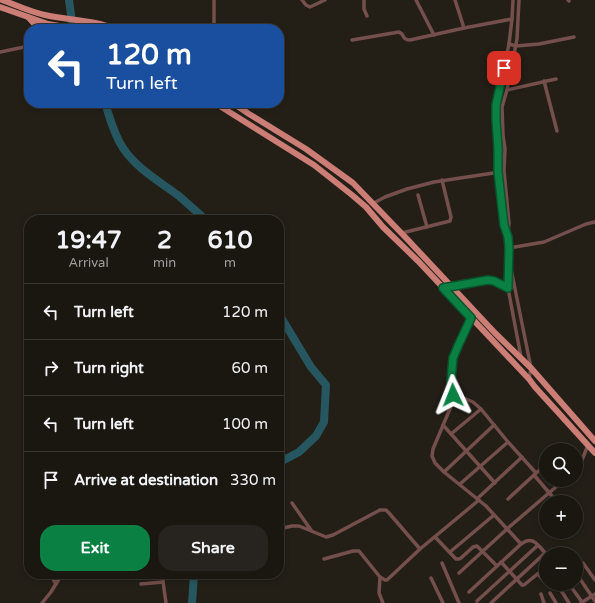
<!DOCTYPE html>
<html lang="en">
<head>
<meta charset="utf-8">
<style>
	:root { --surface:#1a1711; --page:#27241f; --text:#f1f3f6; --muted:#9f9f9f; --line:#383631; --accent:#0b8043 }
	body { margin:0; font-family:"Varela Round",sans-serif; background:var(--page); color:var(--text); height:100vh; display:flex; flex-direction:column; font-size:15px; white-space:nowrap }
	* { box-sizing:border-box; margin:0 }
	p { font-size:13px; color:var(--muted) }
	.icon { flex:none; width:22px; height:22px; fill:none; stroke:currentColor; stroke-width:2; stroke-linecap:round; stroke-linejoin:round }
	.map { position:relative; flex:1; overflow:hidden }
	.drawer { position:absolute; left:24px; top:215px; width:260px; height:364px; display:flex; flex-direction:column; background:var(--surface); border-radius:16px; box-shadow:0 2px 6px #0003,0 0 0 1px var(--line) }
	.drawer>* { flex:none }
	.hud { position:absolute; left:24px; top:24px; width:260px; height:84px; border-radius:16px; box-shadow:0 2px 6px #0003,0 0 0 1px var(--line); background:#1a4fa0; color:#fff; overflow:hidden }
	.fabs { position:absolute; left:539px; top:443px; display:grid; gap:8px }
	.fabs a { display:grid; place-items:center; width:44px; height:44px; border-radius:50%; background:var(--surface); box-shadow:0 2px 6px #0003,0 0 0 1px var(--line); font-size:20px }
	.pin { position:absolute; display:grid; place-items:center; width:34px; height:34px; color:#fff; margin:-17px; border-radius:8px; box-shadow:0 2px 6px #0006 }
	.me { position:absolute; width:44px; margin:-22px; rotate:358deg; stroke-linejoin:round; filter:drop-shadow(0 0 3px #0008) }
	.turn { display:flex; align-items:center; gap:14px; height:84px; padding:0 16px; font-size:18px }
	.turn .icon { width:52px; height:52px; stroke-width:2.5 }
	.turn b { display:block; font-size:28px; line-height:34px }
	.eta { display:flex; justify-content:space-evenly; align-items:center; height:68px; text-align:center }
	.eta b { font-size:24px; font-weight:700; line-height:28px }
	.action { display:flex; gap:8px; margin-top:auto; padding:8px 16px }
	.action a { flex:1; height:46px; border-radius:16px; background:var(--accent); color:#fff; font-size:16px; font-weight:700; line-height:46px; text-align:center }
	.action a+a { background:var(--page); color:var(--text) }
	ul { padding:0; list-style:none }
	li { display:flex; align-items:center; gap:12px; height:56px; padding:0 16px; border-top:1px solid var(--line) }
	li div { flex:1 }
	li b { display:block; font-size:15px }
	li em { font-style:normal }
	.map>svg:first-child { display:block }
</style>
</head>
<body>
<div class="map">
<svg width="595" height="603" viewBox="0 0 595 603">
	<rect width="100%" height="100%" fill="#231f17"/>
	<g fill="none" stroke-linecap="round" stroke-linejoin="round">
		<!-- river -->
		<g stroke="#265761" stroke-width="8">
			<polyline points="69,0 73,29"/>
			<path d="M105,103C110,118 114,135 123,148C137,169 159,181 179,196C188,204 197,212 206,220"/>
			<polyline points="279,314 311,367 326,385 324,422 316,436 299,452 282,461 279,461"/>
			<polyline points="192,603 194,574"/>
		</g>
		<!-- street -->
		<g stroke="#754f4b" stroke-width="3.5">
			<polyline points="302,0 306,5 310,7 325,0"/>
			<polyline points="364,0 364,9 367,16"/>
			<polyline points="416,0 434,35"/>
			<polyline points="455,0 464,28"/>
			<polyline points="513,0 512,19 509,44 496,105 496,131 498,148 498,172 504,225 508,237 509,248 508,288 521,357"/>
			<polyline points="568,0 569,1"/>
			<polyline points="212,29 214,28 214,0"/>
			<path d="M352,40L399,32L402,34C404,38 405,40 410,40L464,28L512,19"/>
			<polyline points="509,44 516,46 539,44 574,37"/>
			<polyline points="0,52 29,46"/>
			<polyline points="544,81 557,131"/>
			<polyline points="507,90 556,79"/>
			<polyline points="418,195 427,227"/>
			<polyline points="372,204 385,197 407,189 434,182 500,172"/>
			<polyline points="402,233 450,221 451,217 442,180"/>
			<polyline points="508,234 509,223 504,171 505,149 503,135 502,107 507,90 517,39 519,0"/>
			<polyline points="509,248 544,242 586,224 595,222"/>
			<polyline points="510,264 531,368 529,379"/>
			<polyline points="451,286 488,280 494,281 508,288"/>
			<polyline points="471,318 458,346 453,357 451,380 453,392 452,404 433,449 432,456 435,463 444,472 486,506 521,544"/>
			<polyline points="453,395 466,399 473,402 481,409 508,442 536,473"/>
			<polyline points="443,425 495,483"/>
			<polyline points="451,434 481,409"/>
			<polyline points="576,469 580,465 588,445"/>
			<polyline points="444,472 494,425"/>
			<polyline points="534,475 557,502"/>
			<polyline points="460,484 508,442"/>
			<polyline points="478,498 522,457"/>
			<polyline points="508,499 546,464"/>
			<polyline points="292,503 311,530"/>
			<polyline points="279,529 292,526 299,526 326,537 333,535 380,510 386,510 389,513 420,549"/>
			<polyline points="435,537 456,559 459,559 461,558 473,547 477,546 497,566"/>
			<polyline points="450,552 494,515"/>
			<polyline points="324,559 353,551 359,551 380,577 385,580 387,580 420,549 479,500"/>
			<polyline points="501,562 522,585 524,585 546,567"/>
			<polyline points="442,563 459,603"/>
			<polyline points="583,563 595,580"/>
			<polyline points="459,573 507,529 564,480"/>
			<polyline points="576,573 595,601"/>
			<polyline points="50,574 56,584"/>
			<polyline points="162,574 166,603"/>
			<polyline points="538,574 544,581 546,581"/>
			<polyline points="380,577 379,593 383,603"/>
			<polyline points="431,578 443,603"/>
			<polyline points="141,584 163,582"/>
			<polyline points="557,584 569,603"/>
			<polyline points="569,584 582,602"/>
			<path d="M469,592L521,544C533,535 538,545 546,554"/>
			<polyline points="550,593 556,603"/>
			<polyline points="541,594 544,603"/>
			<polyline points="477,601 537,546"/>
			<polyline points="42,603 51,592 62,574"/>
			<polyline points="491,603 545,553"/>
			<polyline points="581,603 595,594"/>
		</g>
		<!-- primary -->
		<g stroke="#cb7d76" stroke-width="6">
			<path d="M2,0C16,5 30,12 45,15C67,20 95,20 115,29"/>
			<polyline points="0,7 48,24 76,29"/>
			<polyline points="29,18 39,29"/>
			<polyline points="215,103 314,165 352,195 366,207 383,227 418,261 529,379 535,387 595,453"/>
			<polyline points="233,103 249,114 306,149 353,183 408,240 495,333 531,368 595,441"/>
		</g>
	</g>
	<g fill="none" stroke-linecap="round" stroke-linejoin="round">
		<defs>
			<polyline id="route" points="453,395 451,380 453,358 458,346 471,318 443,288 488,280 494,281 508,288 509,248 508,237 504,225 498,172 498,148 496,120 496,105 504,68"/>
		</defs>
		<!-- route casing -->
		<use href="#route" stroke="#07532c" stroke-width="10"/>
		<!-- route -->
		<use href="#route" stroke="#0b8043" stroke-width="7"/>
	</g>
</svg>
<div class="fabs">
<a><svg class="icon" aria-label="search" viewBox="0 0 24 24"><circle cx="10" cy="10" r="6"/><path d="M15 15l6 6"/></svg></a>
<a>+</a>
<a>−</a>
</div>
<div class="pin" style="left:504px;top:68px;background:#d93025"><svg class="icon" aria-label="arrive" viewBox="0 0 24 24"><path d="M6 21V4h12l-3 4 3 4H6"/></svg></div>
<svg class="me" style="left:453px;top:395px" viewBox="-20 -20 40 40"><path d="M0-17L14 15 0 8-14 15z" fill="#0b8043" stroke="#fff" stroke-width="4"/></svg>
<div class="hud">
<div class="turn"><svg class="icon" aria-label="left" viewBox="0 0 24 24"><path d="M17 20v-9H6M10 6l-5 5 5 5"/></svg><div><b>120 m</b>Turn left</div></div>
</div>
<section class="drawer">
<div class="eta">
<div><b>19:47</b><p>Arrival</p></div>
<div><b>2</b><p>min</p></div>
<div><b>610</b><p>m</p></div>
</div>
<ul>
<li><svg class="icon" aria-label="left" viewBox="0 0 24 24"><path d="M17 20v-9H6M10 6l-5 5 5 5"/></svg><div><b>Turn left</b></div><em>120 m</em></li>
<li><svg class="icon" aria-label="right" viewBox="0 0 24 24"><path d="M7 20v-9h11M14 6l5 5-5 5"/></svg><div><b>Turn right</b></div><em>60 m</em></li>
<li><svg class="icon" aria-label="left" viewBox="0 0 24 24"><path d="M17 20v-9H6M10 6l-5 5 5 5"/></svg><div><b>Turn left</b></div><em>100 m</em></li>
<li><svg class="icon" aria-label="arrive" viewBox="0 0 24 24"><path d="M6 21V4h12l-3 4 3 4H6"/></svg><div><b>Arrive at destination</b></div><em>330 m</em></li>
</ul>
<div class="action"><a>Exit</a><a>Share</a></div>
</section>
</div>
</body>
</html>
